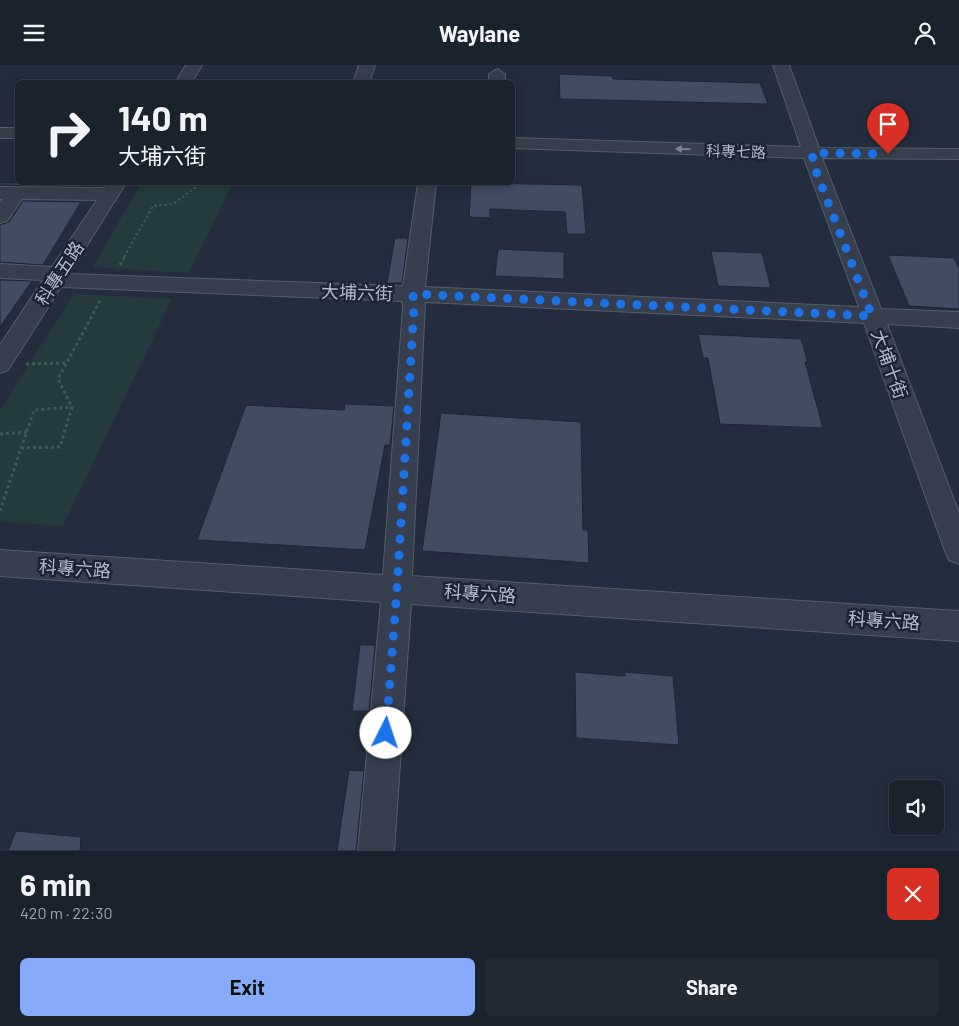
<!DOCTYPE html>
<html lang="en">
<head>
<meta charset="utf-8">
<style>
	:root { --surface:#1a222e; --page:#232a36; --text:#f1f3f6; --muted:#9fa4aa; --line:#383f4a; --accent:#87abfa }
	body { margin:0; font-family:Barlow,"Noto Sans TC",sans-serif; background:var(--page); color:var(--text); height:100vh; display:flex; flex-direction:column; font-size:19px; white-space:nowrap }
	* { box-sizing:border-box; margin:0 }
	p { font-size:16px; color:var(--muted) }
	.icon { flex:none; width:28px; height:28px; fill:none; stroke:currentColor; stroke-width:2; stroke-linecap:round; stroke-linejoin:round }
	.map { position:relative; height:786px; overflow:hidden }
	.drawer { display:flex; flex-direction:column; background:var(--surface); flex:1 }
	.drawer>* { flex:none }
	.top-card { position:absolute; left:15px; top:15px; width:500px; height:105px; border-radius:8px; box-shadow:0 2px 12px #0003,0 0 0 1px var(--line); background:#1a222e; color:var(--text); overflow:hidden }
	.tools { position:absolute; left:889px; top:715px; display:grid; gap:10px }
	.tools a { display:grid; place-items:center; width:55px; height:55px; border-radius:8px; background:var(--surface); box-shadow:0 2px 12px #0003,0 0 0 1px var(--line); font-size:25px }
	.pin { position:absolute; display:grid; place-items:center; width:42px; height:42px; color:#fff; margin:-51px -21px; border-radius:50% 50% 50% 0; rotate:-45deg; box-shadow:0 0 5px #0007 }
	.pin .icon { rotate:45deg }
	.me { position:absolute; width:55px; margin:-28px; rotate:4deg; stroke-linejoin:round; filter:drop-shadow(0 0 4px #0008) }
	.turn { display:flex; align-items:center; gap:18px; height:105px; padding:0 20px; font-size:22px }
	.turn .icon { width:65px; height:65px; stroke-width:2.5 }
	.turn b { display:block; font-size:35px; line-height:42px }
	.round { display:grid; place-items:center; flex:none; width:52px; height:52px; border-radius:8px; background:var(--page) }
	.overview { display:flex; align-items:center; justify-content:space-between; height:85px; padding:0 20px }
	h1 { font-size:30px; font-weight:700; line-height:38px }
	.cta { display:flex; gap:10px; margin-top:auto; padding:10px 20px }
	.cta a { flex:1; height:58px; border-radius:8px; background:var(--accent); color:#111; font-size:20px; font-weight:700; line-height:58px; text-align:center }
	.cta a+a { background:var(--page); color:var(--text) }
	header { display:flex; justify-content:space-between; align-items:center; height:65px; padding:0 20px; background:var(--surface); font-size:22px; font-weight:700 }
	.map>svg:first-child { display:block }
</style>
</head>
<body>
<header><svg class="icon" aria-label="menu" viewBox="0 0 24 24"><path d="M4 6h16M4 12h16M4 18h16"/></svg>Waylane<svg class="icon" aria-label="person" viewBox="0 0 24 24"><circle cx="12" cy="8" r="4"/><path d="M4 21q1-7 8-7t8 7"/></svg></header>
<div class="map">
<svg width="959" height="786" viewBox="0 0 959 786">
	<rect width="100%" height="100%" fill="#232d3e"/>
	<!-- green -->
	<g fill="#253a3f">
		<polygon points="141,118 233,118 189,208 93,202"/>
		<polygon points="74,229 172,234 63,461 0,457 0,345"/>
	</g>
	<!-- building -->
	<g fill="#424c60" stroke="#1e2635">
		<polygon points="559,9 612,11 613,14 760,18 768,39 560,34"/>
		<polygon points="0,118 91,118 89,121 0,120"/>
		<polygon points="471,118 582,120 586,169 567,169 565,147 490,144 490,153 469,152"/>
		<polygon points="23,136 81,137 43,200 0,197 0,160 9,157"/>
		<polygon points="395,173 408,173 402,218 387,218"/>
		<polygon points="498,184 564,187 564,214 495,211"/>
		<polygon points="711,186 762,188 771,223 718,221"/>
		<polygon points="888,190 954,193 959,203 959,244 909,241"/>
		<polygon points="0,215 32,216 0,262"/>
		<polygon points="698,269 801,274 808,297 805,297 823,363 720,359 708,293 703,293"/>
		<polygon points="345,339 394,341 390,380 385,380 365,485 197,475 246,340 344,345"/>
		<polygon points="441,348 581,357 583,465 588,465 589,498 422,486"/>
		<polygon points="360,580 375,580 369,646 352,646"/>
		<polygon points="575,607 625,611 625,607 673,611 679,680 576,673"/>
		<polygon points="349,705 364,706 356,786 337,786"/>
		<polygon points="16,766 81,772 80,786 8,786"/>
	</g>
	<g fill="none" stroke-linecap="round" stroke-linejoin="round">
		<defs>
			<g id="minor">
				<polygon points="186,0 202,0 191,18 175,18"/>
				<polygon points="359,0 375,0 369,18 353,18"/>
				<polygon points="773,0 789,0 819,83 959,84 959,94 822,93 881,244 959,247 959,263 887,259 959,448 959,499 949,495 945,486 864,258 425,237 412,511 959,546 959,576 411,539 394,786 358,786 381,537 0,511 0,485 383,510 403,243 402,236 61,222 8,305 0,308 0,280 43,215 0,213 0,199 52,202 97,135 22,134 7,156 0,158 0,137 3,134 0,134 0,122 104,123 108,118 126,118 69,209 403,221 418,118 436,118 425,222 859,242 804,93 512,83 512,73 801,82"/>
				<polygon points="497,4 505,9 505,18 489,18 489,9"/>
				<rect x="0" y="63" width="18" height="10"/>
			</g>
		</defs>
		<!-- minor casing -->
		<use href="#minor" stroke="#555d6c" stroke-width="2"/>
		<!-- path-far1 -->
		<polyline stroke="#43575c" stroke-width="2" stroke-dasharray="2.5 2.5" stroke-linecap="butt" points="124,192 153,141 173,139 195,123 192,118"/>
		<!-- path -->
		<g stroke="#43575c" stroke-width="3" stroke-dasharray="3 3" stroke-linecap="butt">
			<polyline points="120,200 125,191"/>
			<polyline points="26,299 65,298"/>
			<polyline points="0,369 27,367"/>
			<polyline points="21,383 60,382 72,342 58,314 100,236"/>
			<polyline points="0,446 34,345 72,342"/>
		</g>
		<!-- minor -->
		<use href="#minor" fill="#373f4e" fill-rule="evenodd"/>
	</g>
	<!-- one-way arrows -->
	<defs><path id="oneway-solid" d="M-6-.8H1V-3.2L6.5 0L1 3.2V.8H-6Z" transform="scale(1.25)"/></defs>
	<use fill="#7b8392" href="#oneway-solid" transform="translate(683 84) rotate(-178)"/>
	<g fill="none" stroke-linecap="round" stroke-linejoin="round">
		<!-- route -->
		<polyline stroke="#1a73e8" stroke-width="9" stroke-dasharray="0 16.2" points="386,668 397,523 414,243 413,229 872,251 814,101 812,88 888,89"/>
	</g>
	<g text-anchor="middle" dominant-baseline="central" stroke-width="5" stroke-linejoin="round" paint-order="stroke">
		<!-- far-street labels -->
		<g font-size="15" fill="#b3bac9" stroke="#1c2433">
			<text transform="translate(736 86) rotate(2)">科專七路</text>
		</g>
		<!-- street labels -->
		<g font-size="18" fill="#b3bac9" stroke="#1c2433">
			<text transform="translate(59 208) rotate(-57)">科專五路</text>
			<text transform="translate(357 227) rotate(2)">大埔六街</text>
			<text transform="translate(890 299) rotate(70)">大埔十街</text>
			<text transform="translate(75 503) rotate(4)">科專六路</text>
			<text transform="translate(480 528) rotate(4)">科專六路</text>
			<text transform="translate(884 555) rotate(4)">科專六路</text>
		</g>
	</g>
</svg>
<div class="tools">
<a><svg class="icon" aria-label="sound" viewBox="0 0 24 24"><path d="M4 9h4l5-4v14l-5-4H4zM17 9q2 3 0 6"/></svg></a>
</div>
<div class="pin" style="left:888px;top:89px;background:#d93025"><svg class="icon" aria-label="arrive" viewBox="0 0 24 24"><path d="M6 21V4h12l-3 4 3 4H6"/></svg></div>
<svg class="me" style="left:386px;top:668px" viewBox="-20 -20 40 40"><circle r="19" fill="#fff"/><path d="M0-13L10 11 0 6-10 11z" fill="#1a73e8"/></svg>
<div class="top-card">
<div class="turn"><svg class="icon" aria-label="right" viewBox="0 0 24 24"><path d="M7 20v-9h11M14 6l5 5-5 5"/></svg><div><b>140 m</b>大埔六街</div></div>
</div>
</div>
<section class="drawer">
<div class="overview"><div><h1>6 min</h1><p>420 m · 22:30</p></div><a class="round" style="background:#d93025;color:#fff"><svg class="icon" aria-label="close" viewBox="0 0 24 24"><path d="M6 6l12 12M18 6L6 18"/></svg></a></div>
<div class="cta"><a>Exit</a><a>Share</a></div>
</section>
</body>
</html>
